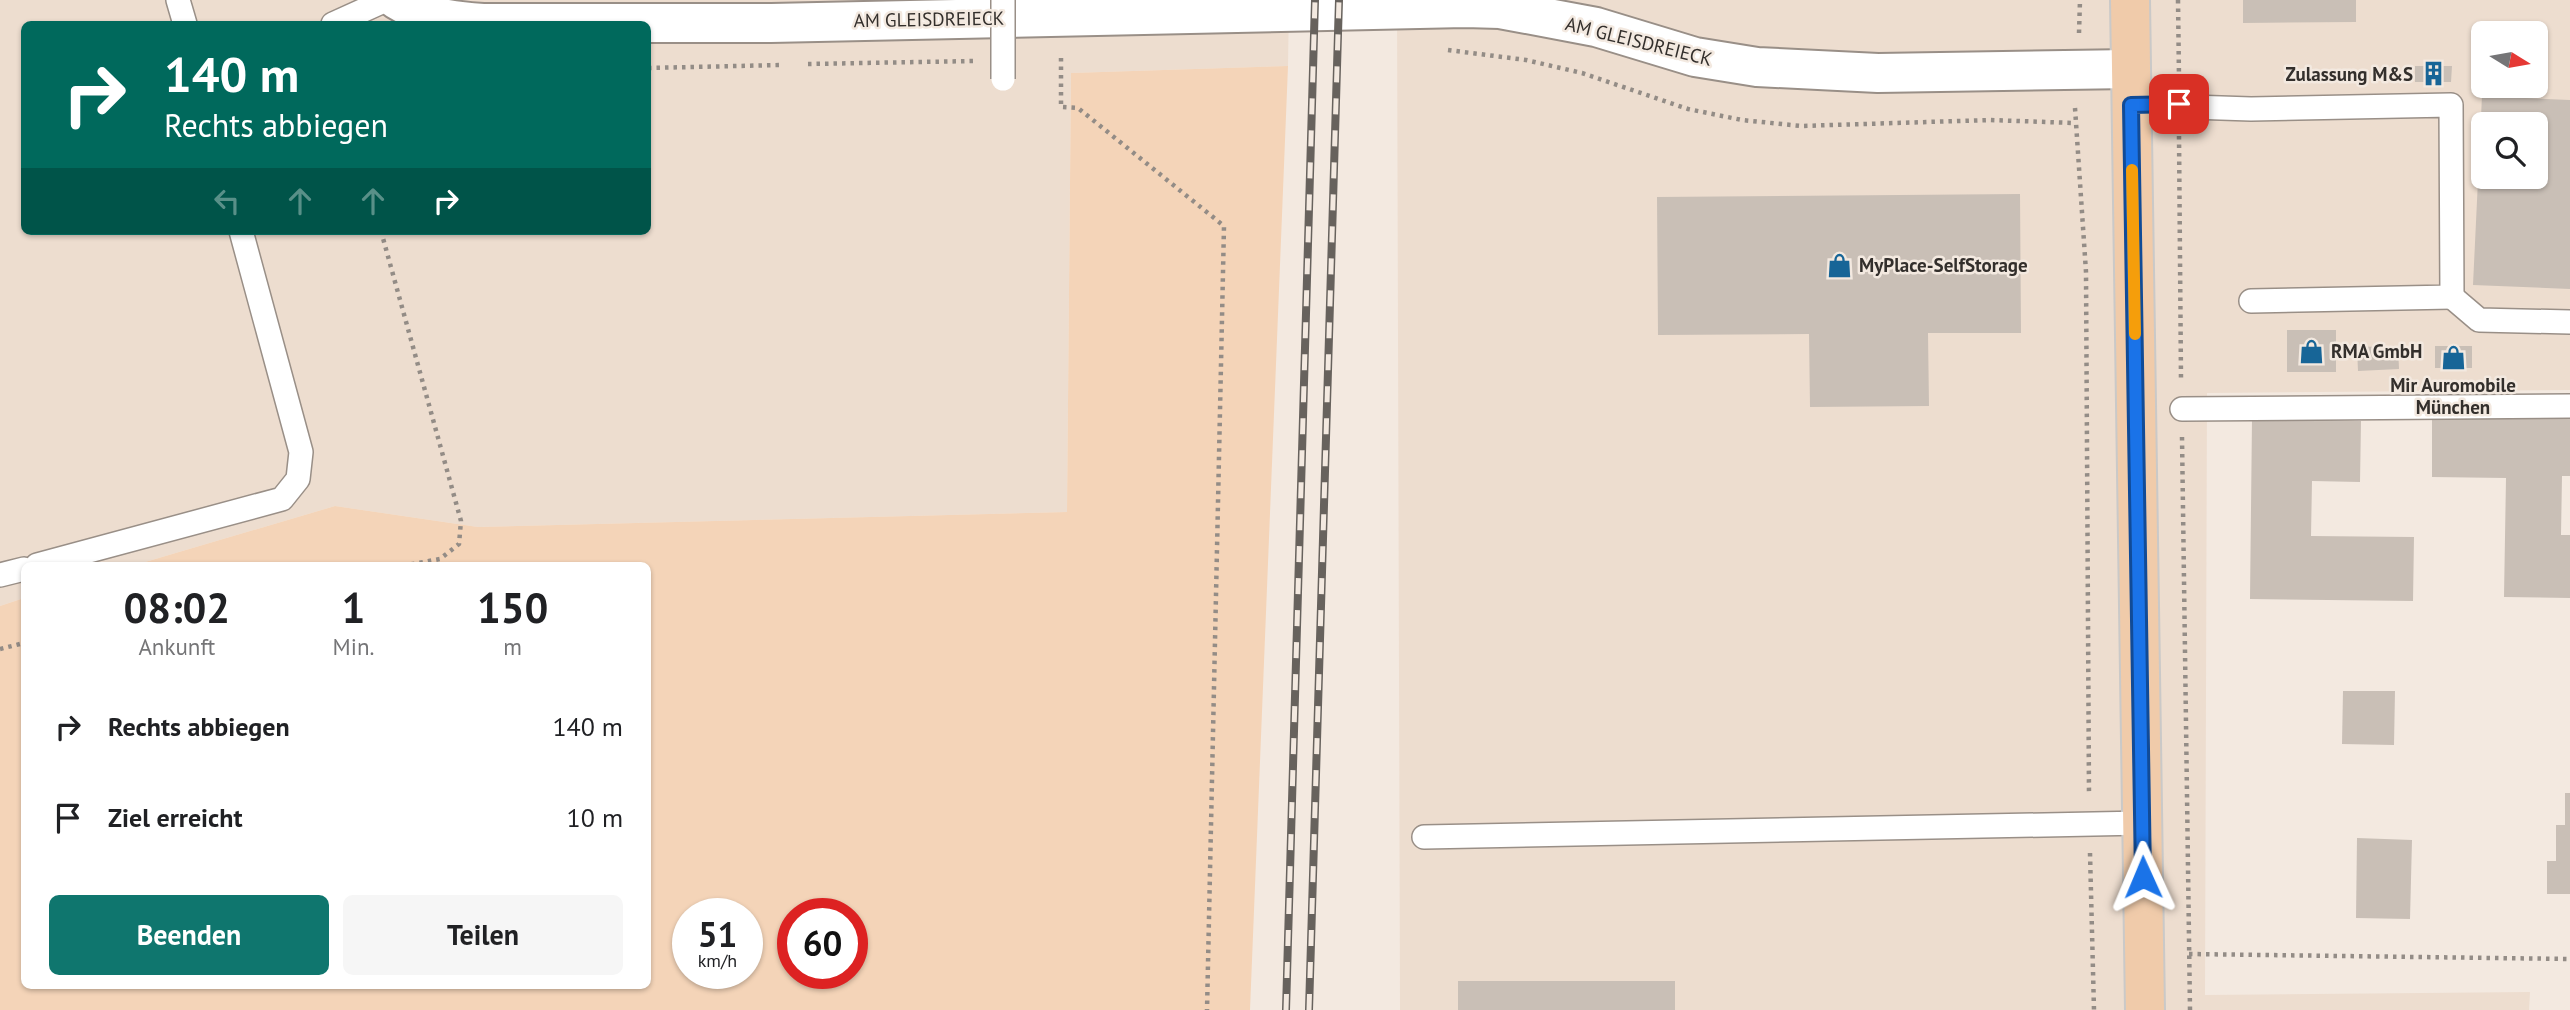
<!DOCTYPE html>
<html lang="de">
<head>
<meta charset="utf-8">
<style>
	:root { --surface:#fff; --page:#f6f6f6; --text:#202124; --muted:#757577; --accent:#0f766e }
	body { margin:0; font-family:"PT Sans",sans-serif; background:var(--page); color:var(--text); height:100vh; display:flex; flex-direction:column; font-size:26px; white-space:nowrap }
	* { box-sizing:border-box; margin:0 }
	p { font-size:23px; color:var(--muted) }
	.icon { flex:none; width:38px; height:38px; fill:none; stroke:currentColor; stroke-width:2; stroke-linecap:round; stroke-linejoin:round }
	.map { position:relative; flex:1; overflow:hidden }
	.panel { position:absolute; left:21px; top:562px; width:630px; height:427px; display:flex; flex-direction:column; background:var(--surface); border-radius:10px; box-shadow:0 2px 5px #0004 }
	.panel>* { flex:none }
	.hud { position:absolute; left:21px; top:21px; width:630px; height:214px; border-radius:10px; box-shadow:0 2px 5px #0004; background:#00695c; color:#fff; overflow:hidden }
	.needle { width:46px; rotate:101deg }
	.controls { position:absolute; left:2471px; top:21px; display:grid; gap:14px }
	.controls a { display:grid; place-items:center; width:77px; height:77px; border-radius:10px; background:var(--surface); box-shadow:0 2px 5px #0004; font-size:35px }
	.speed { position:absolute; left:672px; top:898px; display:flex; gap:14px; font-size:35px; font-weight:700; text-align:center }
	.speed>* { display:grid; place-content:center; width:91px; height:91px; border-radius:50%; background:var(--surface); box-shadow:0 2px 5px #0004; line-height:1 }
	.speed small { font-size:18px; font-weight:400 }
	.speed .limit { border:10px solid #d22; background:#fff; color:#111 }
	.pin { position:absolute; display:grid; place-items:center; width:60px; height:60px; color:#fff; margin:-30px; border-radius:14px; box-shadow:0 4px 10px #0006 }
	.me { position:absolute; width:77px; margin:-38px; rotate:359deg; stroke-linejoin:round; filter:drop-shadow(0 0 5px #0008) }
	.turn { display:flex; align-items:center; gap:24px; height:147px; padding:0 28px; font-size:32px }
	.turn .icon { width:91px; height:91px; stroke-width:2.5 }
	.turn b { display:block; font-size:49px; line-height:60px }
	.lanes { display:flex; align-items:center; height:66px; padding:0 28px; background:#0003; justify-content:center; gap:35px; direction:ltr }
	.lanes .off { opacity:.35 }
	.eta { display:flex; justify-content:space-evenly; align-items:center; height:119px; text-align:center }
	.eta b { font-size:42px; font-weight:700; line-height:49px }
	.primary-button { display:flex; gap:14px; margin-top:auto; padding:14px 28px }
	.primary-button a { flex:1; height:80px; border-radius:10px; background:var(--accent); color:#fff; font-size:28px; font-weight:700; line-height:80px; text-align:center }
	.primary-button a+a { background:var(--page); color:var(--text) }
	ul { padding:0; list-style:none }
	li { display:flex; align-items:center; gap:21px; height:91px; padding:0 28px }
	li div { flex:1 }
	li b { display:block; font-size:26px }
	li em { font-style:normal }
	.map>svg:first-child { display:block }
</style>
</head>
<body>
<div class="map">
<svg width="2570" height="1010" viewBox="0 0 2570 1010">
	<rect width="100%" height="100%" fill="#f3e9e0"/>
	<!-- built -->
	<g fill="#edddcf" fill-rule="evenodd">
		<path d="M0,0H1289L1288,66L1071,73L1067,512L478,527L335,506L135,565H24V598L0,606ZM24,24H648V231H24Z"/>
		<path d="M1397,0H2570V390L2207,393L2205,995L2530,992L2529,1010H1400ZM2483,33H2536V86H2483ZM2483,124H2536V177H2483Z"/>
	</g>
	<!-- green -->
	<path fill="#f4d4b8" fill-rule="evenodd" d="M1288,66L1250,1010H0V606L24,598V985H648V565H135L335,506L478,527L1067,512L1071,73ZM688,914H747V973H688ZM793,914H852V973H793Z"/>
	<!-- building -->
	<g fill="#c9bfb6" fill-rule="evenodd">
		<polygon points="2243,0 2356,0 2356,22 2243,23"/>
		<polygon points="2415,66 2452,66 2451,82 2415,82"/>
		<path d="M2482,96L2570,100V289L2473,285ZM2483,124H2536V177H2483Z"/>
		<polygon points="2020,194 2021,333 1928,333 1929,406 1810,407 1809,334 1658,335 1657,197"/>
		<rect x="2287" y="330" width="49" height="42"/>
		<polygon points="2398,346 2399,369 2358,371 2357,347"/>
		<rect x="2435" y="346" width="37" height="22"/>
		<polygon points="2432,414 2570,416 2570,476 2562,476 2561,535 2570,535 2570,598 2504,597 2506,478 2432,477"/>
		<polygon points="2252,419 2361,421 2360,482 2312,481 2311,536 2414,537 2413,601 2250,599"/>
		<polygon points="2343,691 2395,691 2394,745 2342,744"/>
		<polygon points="2565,793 2570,793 2570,894 2547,894 2547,861 2556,861 2556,825 2565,825"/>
		<polygon points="2357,838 2412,840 2410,919 2356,918"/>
		<rect x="1458" y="981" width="217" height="29"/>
	</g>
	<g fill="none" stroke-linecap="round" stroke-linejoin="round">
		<defs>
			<g id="lane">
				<polyline points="178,0 185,24"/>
				<polyline points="333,24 386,0"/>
				<polyline points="2131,105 2251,109 2451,105 2452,297 2251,301"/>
				<polyline points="2452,297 2479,320 2570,322"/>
				<polyline points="2182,409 2570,406"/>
				<polyline points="37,565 282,499 298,479 301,452 241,231"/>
				<polyline points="0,575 24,569"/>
				<polyline points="1424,837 2143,823"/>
			</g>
			<path id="street" d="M397,0C424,17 451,21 483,23H771L1465,8L1500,9L1596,27L1695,57L1757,67L1878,73L2130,69"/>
			<polyline id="primary" points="2130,0 2145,1010"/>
		</defs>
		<!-- lane casing -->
		<use href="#lane" stroke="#998f87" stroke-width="26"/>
		<!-- street casing -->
		<use href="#street" stroke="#998f87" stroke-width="42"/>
		<!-- primary casing -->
		<use href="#primary" stroke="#cac9c8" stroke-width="42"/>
		<!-- path -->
		<g stroke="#938c86" stroke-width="4.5" stroke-dasharray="3.5 5" stroke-linecap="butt">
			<polyline points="2178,0 2179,78"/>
			<polyline points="2079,33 2080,0"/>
			<polyline points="1448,50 1526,60 1582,73 1688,109 1742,120 1801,126 1990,120 2074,123"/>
			<polyline points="1061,58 1061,107 1078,108 1224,226 1207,1010"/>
			<polyline points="808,64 974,61"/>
			<polyline points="648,68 781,65"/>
			<polyline points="2075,108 2086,272 2089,796"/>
			<polyline points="2179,136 2181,379"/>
			<polyline points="381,231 461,521 459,544 440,559 407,565"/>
			<polyline points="2182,437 2190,1010"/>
			<polyline points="0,649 24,643"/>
			<polyline points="2090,853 2094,1010"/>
			<polyline points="2189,954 2570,959"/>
		</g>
		<!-- lane -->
		<use href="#lane" stroke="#fff" stroke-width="23"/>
		<!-- street -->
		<use href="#street" stroke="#fff" stroke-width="38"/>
		<!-- primary -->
		<use href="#primary" stroke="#f0cbaa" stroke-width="38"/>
		<defs>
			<g id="rail">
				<polyline points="1286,1010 1315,0"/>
				<polyline points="1309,1010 1339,0"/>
			</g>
		</defs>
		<!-- rail casing -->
		<use href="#rail" stroke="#67625d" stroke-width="8"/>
		<!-- rail -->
		<use href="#rail" stroke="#f3e9e0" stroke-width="5" stroke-dasharray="16" stroke-linecap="butt"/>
		<defs>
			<polyline id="lane-bridge" points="1003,79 1003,0"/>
		</defs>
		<!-- lane-bridge casing -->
		<use href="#lane-bridge" stroke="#998f87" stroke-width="26" stroke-linecap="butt"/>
		<!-- lane-bridge -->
		<use href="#lane-bridge" stroke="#fff" stroke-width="23"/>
	</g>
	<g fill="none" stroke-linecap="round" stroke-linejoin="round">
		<defs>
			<polyline id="route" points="2143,877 2131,105 2179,104"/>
		</defs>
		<!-- route casing -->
		<use href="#route" stroke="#114b97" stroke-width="18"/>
		<!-- route -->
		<use href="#route" stroke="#1a73e8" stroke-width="12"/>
		<!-- slow -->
		<polyline stroke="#f59e0b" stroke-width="12" points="2132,170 2135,334"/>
	</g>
	<!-- icons -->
	<defs>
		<symbol id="building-bare" viewBox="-9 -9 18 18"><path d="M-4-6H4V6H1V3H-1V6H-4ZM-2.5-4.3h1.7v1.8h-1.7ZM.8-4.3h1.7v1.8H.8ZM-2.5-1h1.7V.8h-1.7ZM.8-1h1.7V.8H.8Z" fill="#176597" stroke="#f3e9e0" stroke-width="2.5" paint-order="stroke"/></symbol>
		<symbol id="shop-bare" viewBox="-9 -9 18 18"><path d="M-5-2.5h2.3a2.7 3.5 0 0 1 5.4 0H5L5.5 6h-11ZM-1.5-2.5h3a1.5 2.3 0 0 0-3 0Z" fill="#176597" stroke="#f3e9e0" stroke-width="2.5" paint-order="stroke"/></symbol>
	</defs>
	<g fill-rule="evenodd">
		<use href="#building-bare" x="2416" y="56" width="35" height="35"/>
		<use href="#shop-bare" x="1822" y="248" width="35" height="35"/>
		<use href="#shop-bare" x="2294" y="334" width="35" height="35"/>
		<use href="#shop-bare" x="2436" y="340" width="35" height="35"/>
	</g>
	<g text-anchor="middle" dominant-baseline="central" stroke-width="5" stroke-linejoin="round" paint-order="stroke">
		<!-- street labels -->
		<g font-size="19" fill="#332f2c" stroke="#f3e9e0">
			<text transform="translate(929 19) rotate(-1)">AM GLEISDREIECK</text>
			<text transform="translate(1639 41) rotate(14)">AM GLEISDREIECK</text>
		</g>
		<!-- poi labels -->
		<g font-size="19" font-weight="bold" fill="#332f2c" stroke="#f3e9e0" text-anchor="start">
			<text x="2413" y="74" text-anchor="end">Zulassung M&amp;S</text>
			<text x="1859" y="265">MyPlace-SelfStorage</text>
			<text x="2331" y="351">RMA GmbH</text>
			<text x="2453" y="385" text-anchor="middle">Mir Auromobile<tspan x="2453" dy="22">München</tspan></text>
		</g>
	</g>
</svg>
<div class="controls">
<a><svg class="needle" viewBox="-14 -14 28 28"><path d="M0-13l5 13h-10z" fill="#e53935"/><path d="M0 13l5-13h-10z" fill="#757577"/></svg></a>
<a><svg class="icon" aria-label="search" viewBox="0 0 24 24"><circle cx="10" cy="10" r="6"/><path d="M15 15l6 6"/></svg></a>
</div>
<div class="speed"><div>51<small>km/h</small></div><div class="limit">60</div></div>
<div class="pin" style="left:2179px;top:104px;background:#d93025"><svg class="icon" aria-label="arrive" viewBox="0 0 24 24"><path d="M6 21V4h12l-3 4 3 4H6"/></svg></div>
<svg class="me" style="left:2143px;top:877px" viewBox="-20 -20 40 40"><path d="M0-17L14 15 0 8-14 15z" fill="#1a73e8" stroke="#fff" stroke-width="4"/></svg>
<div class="hud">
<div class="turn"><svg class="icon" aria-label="right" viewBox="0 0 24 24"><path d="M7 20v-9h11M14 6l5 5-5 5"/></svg><div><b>140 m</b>Rechts abbiegen</div></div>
<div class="lanes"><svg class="icon off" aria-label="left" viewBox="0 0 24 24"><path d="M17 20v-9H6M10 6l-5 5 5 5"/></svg><svg class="icon off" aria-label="ahead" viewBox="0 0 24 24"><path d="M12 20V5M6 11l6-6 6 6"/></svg><svg class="icon off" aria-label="ahead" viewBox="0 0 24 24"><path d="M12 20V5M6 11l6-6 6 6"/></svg><svg class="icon" aria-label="right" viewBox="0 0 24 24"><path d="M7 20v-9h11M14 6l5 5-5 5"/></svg></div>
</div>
<section class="panel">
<div class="eta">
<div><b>08:02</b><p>Ankunft</p></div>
<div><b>1</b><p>Min.</p></div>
<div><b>150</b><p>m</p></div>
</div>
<ul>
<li><svg class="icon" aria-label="right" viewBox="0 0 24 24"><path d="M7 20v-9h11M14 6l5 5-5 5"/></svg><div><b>Rechts abbiegen</b></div><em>140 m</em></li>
<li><svg class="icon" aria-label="arrive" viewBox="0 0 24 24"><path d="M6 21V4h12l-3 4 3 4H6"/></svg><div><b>Ziel erreicht</b></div><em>10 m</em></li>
</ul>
<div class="primary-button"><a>Beenden</a><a>Teilen</a></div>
</section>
</div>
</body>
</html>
